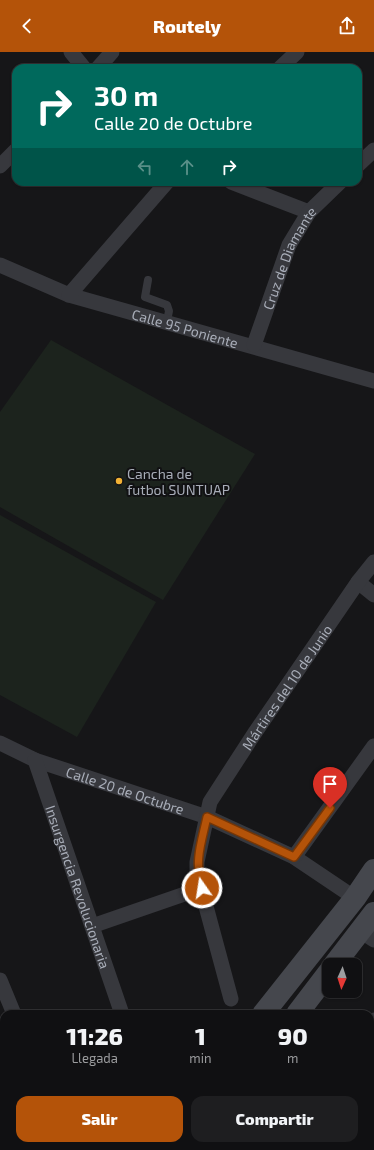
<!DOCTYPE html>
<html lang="es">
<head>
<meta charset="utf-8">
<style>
	:root { --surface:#101012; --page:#1e1e20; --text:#f1f3f6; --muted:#9c9d9f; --line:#303032; --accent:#b45309 }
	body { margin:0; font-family:"Exo 2",sans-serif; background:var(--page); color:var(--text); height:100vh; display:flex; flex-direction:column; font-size:15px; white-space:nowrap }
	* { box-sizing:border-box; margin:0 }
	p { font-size:13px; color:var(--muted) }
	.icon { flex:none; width:22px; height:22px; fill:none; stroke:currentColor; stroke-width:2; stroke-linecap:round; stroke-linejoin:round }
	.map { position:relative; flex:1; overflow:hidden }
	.details { position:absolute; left:0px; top:958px; width:374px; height:140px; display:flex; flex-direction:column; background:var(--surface); border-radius:12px 12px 0 0; box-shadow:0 1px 3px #0004,0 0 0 1px var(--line) }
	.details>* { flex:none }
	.hud { position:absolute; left:12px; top:12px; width:350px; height:122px; border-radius:12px; box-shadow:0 1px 3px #0004,0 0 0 1px var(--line); background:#00695c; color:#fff; overflow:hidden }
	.needle { width:26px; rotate:183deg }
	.controls { position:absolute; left:322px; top:906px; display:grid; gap:8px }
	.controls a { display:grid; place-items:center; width:40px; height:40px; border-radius:8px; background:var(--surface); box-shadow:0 1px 3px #0004,0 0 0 1px var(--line); font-size:20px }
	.pin { position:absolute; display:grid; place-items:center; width:34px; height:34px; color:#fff; margin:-41px -17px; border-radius:50% 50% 50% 0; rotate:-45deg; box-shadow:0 0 4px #0007 }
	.pin .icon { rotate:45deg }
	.me { position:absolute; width:44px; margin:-22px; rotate:347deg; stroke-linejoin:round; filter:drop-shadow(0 0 3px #0008) }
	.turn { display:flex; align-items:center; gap:14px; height:84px; padding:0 16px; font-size:18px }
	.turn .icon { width:52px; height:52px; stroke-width:2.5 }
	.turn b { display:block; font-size:28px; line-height:34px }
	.lanes { display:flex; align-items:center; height:38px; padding:0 16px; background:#0003; justify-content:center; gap:20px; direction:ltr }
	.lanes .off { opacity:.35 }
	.eta { display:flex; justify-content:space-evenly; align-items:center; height:68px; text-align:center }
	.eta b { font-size:24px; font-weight:800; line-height:28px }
	.action { display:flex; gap:8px; margin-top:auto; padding:8px 16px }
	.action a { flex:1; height:46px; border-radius:12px; background:var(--accent); color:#fff; font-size:16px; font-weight:800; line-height:46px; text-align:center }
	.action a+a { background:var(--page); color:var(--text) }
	header { display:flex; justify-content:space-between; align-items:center; height:52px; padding:0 16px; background:var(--accent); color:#fff; font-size:18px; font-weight:800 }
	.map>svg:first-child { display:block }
</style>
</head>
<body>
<header><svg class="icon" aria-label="back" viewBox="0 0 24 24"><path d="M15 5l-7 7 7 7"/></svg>Routely<svg class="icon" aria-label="share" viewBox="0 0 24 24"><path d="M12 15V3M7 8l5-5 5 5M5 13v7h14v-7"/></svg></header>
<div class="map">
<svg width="374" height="1098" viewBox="0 0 374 1098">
	<rect width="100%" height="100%" fill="#161618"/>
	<!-- green -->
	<g fill="#1c231d">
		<polygon points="51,288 255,402 163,548 0,455 0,360"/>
		<polygon points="0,463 156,550 77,685 0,643"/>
	</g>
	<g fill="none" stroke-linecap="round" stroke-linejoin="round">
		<!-- service -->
		<polyline stroke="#37383d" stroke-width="8" points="148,228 145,245 167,253 169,259 167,269"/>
		<!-- minor -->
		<g stroke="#37383d" stroke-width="15">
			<polyline points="71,0 84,16"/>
			<polyline points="98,16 112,0"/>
			<polyline points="280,16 297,0"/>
			<polyline points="358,113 374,98"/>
			<polyline points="0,114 16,98"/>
			<polyline points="231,130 309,160"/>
			<path id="s1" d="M0,213L69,243L374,329"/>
			<polyline points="69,243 167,130"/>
			<path id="s2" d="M254,293L289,193L309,160L340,130"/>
			<polyline points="358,530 374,543"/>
			<path id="s3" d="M0,691L35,708L207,765L294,805L355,846"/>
			<path id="s4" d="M35,708L122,962"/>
			<polyline points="294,805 374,694"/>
			<polyline points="92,874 202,836"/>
			<polyline points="360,879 374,888"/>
			<polyline points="0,928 14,962"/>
			<path id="s5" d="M231,947L197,821V810L210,750L254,682L358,530L374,510"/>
			<polyline points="370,974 374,968"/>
			<polyline points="370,1071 374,1073"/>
			<polyline points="248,1094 256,1098"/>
			<polyline points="296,1094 299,1098"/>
		</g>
		<!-- secondary -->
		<g stroke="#45474d" stroke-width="22">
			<polyline points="334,913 374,861"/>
			<polyline points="263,962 355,846 374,818"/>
			<polyline points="297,962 329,920"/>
			<polyline points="0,1015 4,1025"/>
			<polyline points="0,1046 4,1048"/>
			<polyline points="0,1074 4,1075"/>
			<polyline points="28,1094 29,1098"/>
			<polyline points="45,1094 56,1098"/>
			<polyline points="171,1098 182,1094"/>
		</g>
	</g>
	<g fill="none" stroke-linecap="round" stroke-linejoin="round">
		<defs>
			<path id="route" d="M202,836C194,809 201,792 207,765L294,805L330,756"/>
		</defs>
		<!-- route casing -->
		<use href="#route" stroke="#753606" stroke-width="10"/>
		<!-- route -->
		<use href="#route" stroke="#b45309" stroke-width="7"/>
	</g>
	<!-- markers -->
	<circle fill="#f2b134" stroke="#111113" stroke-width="1.5" cx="119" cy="429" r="4"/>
	<g text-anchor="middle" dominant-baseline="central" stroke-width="4" stroke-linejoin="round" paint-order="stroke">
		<!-- street labels -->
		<g font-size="14" fill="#a8adb8" stroke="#111113">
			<text stroke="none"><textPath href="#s2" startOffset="94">Cruz de Diamante</textPath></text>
			<text stroke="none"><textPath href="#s1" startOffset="196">Calle 95 Poniente</textPath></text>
			<text stroke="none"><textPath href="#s5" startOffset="341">Mártires del 10 de Junio</textPath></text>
			<text stroke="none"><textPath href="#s3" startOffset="134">Calle 20 de Octubre</textPath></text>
			<text stroke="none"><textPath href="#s4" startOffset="134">Insurgencia Revolucionaria</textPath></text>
		</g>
		<!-- poi labels -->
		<g font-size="14" fill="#a8adb8" stroke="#111113" text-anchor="start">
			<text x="127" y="421">Cancha de<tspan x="127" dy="16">futbol SUNTUAP</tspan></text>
		</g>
	</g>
</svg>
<div class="controls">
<a><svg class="needle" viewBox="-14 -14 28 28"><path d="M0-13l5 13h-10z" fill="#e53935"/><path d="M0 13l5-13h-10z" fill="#9c9d9f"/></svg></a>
</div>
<div class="pin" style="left:330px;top:756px;background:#d93025"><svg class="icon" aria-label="arrive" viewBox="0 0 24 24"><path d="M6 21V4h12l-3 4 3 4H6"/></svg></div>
<svg class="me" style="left:202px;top:836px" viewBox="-20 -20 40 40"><circle r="17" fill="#b45309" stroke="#fff" stroke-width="3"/><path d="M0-11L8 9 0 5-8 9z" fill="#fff"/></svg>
<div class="hud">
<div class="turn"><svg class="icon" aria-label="right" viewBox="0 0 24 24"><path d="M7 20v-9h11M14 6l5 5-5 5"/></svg><div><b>30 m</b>Calle 20 de Octubre</div></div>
<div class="lanes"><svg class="icon off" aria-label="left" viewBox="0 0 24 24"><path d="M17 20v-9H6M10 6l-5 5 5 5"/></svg><svg class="icon off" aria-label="ahead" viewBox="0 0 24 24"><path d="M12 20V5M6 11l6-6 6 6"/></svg><svg class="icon" aria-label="right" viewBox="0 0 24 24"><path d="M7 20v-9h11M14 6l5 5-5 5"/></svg></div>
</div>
<section class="details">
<div class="eta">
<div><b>11:26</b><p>Llegada</p></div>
<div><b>1</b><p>min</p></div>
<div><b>90</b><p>m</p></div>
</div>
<div class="action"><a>Salir</a><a>Compartir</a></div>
</section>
</div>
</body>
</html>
